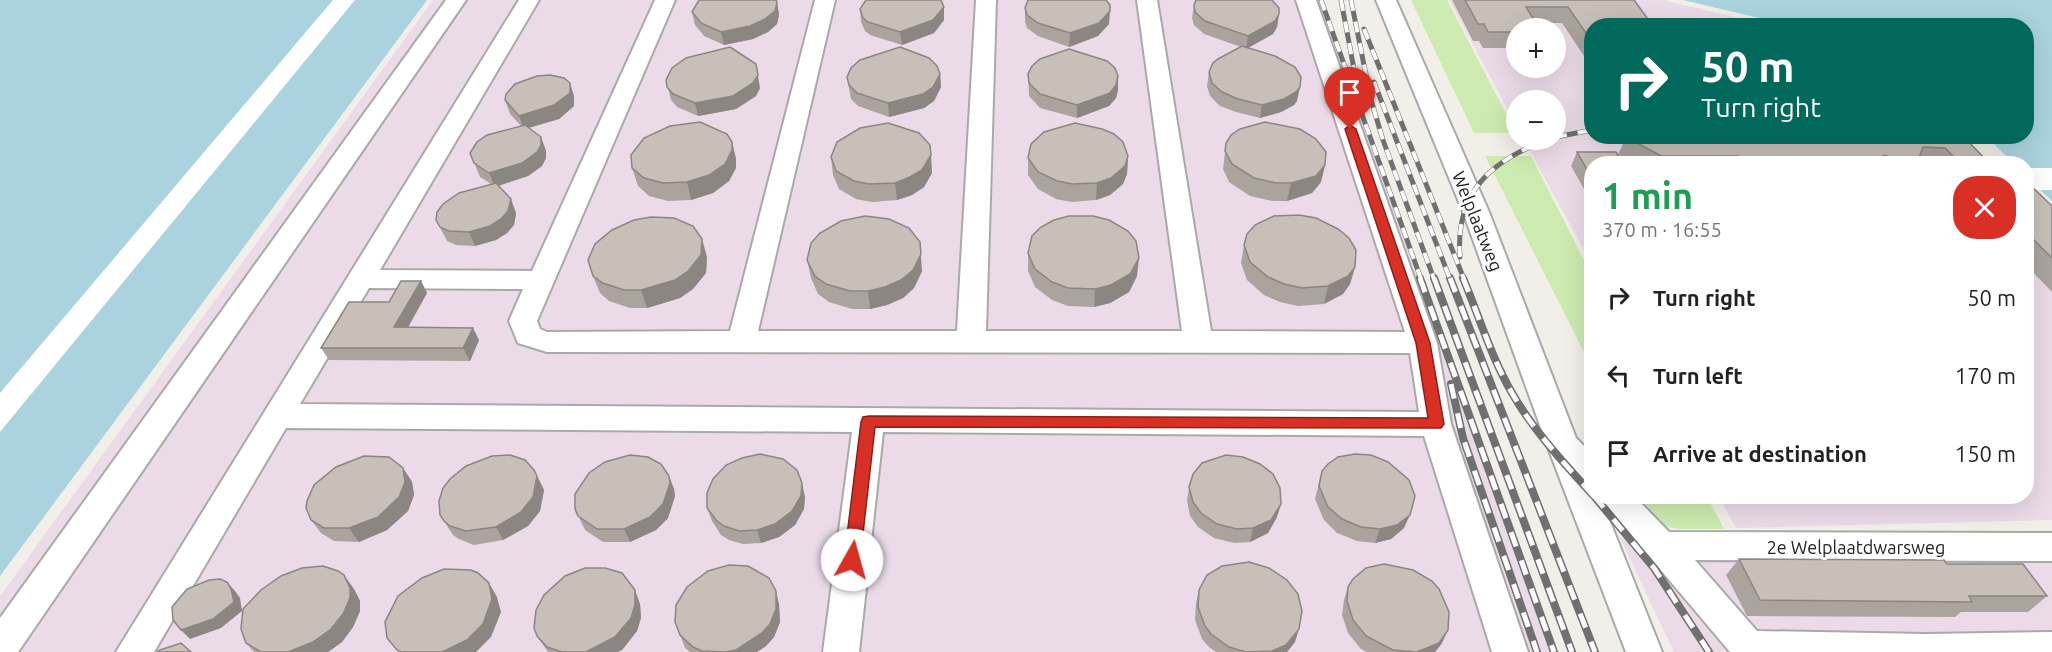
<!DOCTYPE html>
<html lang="en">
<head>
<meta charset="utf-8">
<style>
	:root { --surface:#fff; --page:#f2f2f2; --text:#222; --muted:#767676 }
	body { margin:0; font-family:Ubuntu,sans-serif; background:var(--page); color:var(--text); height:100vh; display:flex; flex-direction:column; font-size:22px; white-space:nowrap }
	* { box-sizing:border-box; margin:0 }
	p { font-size:20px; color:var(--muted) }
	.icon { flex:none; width:33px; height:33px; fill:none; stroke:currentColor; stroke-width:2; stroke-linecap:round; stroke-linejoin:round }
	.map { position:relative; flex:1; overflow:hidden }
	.panel { position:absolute; left:1584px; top:156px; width:450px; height:348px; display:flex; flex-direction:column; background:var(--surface); border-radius:24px; box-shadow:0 6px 24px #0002 }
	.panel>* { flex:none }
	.guide { position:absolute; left:1584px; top:18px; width:450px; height:126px; border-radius:24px; box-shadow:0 6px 24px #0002; background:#00695c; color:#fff; overflow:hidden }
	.buttons { position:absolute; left:1506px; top:18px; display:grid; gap:12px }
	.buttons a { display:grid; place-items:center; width:60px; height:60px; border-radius:50%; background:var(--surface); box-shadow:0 6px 24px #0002; font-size:30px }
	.pin { position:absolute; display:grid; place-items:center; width:51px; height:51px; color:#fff; margin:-62px -26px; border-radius:50% 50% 50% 0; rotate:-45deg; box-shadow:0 0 6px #0007 }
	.pin .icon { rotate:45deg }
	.me { position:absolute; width:66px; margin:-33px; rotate:7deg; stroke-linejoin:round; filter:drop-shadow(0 0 4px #0008) }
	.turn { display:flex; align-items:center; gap:21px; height:126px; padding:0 18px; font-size:27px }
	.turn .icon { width:78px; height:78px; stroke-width:2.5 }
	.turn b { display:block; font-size:42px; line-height:51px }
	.round { display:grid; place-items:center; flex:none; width:63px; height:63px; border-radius:24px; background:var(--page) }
	.head { display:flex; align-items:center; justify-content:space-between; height:102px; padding:0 18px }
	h1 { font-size:36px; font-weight:700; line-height:45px; color:#1e9e55 }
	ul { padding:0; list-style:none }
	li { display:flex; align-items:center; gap:18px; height:78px; padding:0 18px }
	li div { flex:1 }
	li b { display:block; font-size:22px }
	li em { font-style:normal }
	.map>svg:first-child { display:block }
</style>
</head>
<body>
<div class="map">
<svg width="2052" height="652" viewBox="0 0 2052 652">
	<rect width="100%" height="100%" fill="#f2efe9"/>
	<!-- industrial -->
	<g fill="#ebdbe8" fill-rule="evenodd">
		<polygon points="433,0 1321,0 1553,652 0,652 0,596"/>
		<path d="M1449,0H1663L1768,25L1592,26V136L1959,137L1986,163L1592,164L1591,263L1524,140H1556V100H1516V125ZM1516,28H1556V68H1516Z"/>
		<polygon points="2027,204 2052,230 2052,520 1736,528 1719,497 2026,496"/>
		<polygon points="2052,534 2052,652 1674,652 1620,538"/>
	</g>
	<!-- grass -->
	<g fill="#cdebb0">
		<polygon points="1411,0 1447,0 1516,133 1474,133"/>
		<polygon points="1485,156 1531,156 1591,274 1591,366"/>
		<polygon points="1634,497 1707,497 1724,529 1681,529 1661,526"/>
	</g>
	<!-- water -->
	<g fill="#aad3df">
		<polygon points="0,0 427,0 0,576"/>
		<polygon points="1683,0 2052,0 2052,201 2027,177 2026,164 2013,163 1987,137 2026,136 2026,26 1789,25"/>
	</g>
	<!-- pier -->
	<g fill="#fff">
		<polygon points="333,0 355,0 0,432 0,393"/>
		<polygon points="2026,168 2052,168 2052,190 2027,190"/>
	</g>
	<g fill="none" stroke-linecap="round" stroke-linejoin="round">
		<defs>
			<g id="minor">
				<polygon points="446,0 466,0 18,652 0,652 0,618"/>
				<path d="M519,0H539L380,270L532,271L655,0H675L537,321L540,329L547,332L730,331L815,0H835L758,331H957L976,0H996L986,331H1182L1137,0H1157L1211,331L1405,332L1296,0H1316L1437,343L1451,424L1528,652H1492L1424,436L883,432L859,652H823L852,432L286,428L154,652H116ZM369,288L523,289L509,321L518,343L547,352L1410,353L1419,412L300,404Z"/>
				<polygon points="1376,0 1396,0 1489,212 1576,438 1592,454 1592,496 1634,496 1669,532 2052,533 2052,561 1695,560 1757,631 1926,634 2052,632 2052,652 1730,652 1649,556 1605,509 1662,652 1626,652 1547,445 1463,212"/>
			</g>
		</defs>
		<!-- minor casing -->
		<use href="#minor" stroke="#a9a9a9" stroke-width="4"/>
		<!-- minor -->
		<use href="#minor" fill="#fff" fill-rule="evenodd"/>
		<defs>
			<g id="rail-far1">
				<polyline points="1321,0 1421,279"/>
				<polyline points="1341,0 1357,85"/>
				<polyline points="1351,0 1371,100 1383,140 1434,279"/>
				<polyline points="1364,29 1464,279"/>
				<polyline points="1374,82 1450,279"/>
				<polyline points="1556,137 1592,130"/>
				<path d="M1460,257C1455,193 1490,161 1547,140"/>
			</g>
			<g id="rail">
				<polyline points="1420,278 1554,652"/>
				<polyline points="1434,278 1572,652"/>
				<polyline points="1450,278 1595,652"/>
				<path d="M1463,278C1479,316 1491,357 1512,393C1533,430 1563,462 1592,494"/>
				<polyline points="1451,384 1463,438 1537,652"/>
				<polyline points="1594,496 1654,568 1709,652"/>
			</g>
		</defs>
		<!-- rail-far1 casing -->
		<use href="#rail-far1" stroke="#707070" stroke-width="5"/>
		<!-- rail casing -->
		<use href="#rail" stroke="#707070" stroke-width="8"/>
		<!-- rail-far1 -->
		<use href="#rail-far1" stroke="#fff" stroke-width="4" stroke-dasharray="11" stroke-linecap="butt"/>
		<!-- rail -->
		<use href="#rail" stroke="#fff" stroke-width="5" stroke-dasharray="15" stroke-linecap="butt"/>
	</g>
	<!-- wall -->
	<g fill="#aba49e">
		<polygon points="1452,0 1634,0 1592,26 1592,68 1562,23 1533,23 1532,25 1516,28 1516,48 1483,48 1479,41 1473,41"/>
		<polygon points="777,2 779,15 777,24 768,32 753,39 724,45 704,36 695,25 692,12"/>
		<polygon points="1194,5 1279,14 1277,27 1273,34 1248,48 1297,101 1294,105 1281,112 1260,118 1236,112 1220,106 1210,96 1207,86 1209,72 1241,47 1204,34 1194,25 1192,18"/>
		<polygon points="1025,8 1109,24 1098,36 1069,47 1038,36 1027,28 1025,21"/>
		<polygon points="860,9 944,20 934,33 902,45 870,35 865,31 861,22"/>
		<polygon points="940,74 941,87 934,101 924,108 889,117 858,106 851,99 847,77"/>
		<polygon points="1028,74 1118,76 1118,90 1116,98 1109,106 1077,118 1040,108 1029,96"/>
		<polygon points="666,80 760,88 756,96 736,109 698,116 677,107 671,100"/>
		<polygon points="574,96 574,106 559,119 529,128 541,137 546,151 546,158 542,166 528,176 498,185 516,213 514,225 507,233 496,240 475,246 456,245 447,241 436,220 491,184 480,177 470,153 521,126 510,114 505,100"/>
		<polygon points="1634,136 1963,136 1990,164 1634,164 1618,155 1626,137"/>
		<polygon points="732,142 736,159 736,168 729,181 713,193 691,200 668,201 649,196 638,186 632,168"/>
		<polygon points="1226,143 1325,165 1321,182 1312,193 1287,201 1272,201 1250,196 1229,182 1223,169"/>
		<polygon points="1577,152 1592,164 1592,203 1571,166"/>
		<polygon points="1128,156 1127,174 1123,184 1110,195 1096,200 1072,202 1056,199 1038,189 1028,175 1028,158"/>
		<polygon points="831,157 932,173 924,187 912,195 897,200 872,202 856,199 839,189 833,175"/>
		<polygon points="2026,181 2052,206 2052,292 2026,265"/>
		<polygon points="1244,245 1355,267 1350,284 1343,294 1324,304 1298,306 1280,302 1264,295 1247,280 1241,263"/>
		<polygon points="1028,253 1137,276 1129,292 1110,303 1094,307 1068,306 1052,300 1035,287 1028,271"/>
		<polygon points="707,257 706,273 693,289 680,298 647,308 630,308 609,301 600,293 593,276"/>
		<polygon points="807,260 922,271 914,288 903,298 887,305 870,309 852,309 829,302 818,294 811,278"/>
		<polygon points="421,281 427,293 408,327 479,340 470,361 329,360 321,348"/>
		<polygon points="403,468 412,482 414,495 408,511 387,530 359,542 334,541 321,533 311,520"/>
		<polygon points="534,470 544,490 540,511 528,526 503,540 474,545 459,539 453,535 440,515"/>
		<polygon points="1322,471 1404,528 1391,539 1375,543 1357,541 1337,533 1324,520 1315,499"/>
		<polygon points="669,476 674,489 675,496 668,518 656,530 630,542 603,542 585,530 575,509"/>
		<polygon points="1189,487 1277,517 1268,533 1250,542 1234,543 1214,538 1198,527 1190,516 1187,501"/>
		<polygon points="805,497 804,509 795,525 779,537 761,543 743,544 729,540 721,535 712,521 707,508"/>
		<polygon points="1739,559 1947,564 2047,596 2028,612 1961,612 1955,617 1747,616 1726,575"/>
		<polygon points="1348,587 1442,643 1435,652 1367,652 1361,649 1348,633 1342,615 1344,600"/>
		<polygon points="354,589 360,601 360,611 353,627 342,642 328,652 254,652 246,643"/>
		<polygon points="1199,590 1295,642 1287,652 1216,652 1209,647 1202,639 1195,620 1196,603"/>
		<polygon points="640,604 641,618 637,631 622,650 617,652 548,652 537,636"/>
		<polygon points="779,604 780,622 774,637 766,646 757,652 690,652 685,648 680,635"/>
	</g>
	<!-- shaded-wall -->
	<g fill="#8b8681">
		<polygon points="777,2 779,15 777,24 768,32 753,39 724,45 721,32"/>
		<polygon points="944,7 944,20 934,33 902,45 900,32"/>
		<polygon points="1110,11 1109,24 1098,36 1069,47 1070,33"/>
		<polygon points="1279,14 1277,27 1273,34 1246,49 1248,36"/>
		<polygon points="756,64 760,88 756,96 736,109 698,116 695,103"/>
		<polygon points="940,74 941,87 934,101 924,108 889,117 888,103"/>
		<polygon points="1118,76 1118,90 1116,98 1109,106 1077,118 1077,105"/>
		<polygon points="570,83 574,96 574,106 559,119 524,129 519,116"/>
		<polygon points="1300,87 1297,101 1294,105 1281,112 1260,118 1262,105"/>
		<polygon points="541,137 546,151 546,158 542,166 528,176 495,187 489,173"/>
		<polygon points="732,142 736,159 736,168 729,181 713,193 691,200 687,182"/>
		<polygon points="931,155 932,173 924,187 912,195 897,200 895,183"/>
		<polygon points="1128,156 1127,174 1123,184 1110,195 1096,200 1097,183"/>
		<polygon points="1325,165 1321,182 1312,193 1287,201 1291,183"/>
		<polygon points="511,199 516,213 514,225 507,233 496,240 475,246 469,232"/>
		<polygon points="702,239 707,257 706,273 693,289 680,298 647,308 641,290"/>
		<polygon points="920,242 922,271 914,288 903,298 887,305 870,309 868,291"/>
		<polygon points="1139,258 1137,276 1129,292 1110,303 1094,307 1095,289"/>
		<polygon points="1355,267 1350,284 1343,294 1324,304 1328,286"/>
		<polygon points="421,281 427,293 401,340 394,327"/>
		<polygon points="473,328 479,340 470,361 463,348"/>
		<polygon points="403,468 412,482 414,495 408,511 387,530 359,542 349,528"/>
		<polygon points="534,470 544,490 540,511 528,526 503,540 496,527"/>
		<polygon points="669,476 674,489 675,496 668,518 656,530 630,542 624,529"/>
		<polygon points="802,483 805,497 804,509 795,525 779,537 761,543 757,530"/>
		<polygon points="1281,504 1277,517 1268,533 1250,542 1253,528"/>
		<polygon points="1410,515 1404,528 1391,539 1375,543 1380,529"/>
		<polygon points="344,575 354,589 360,601 360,611 353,627 342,642 328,652 288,652"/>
		<polygon points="227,582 235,591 240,598 242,611 221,628 190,639 181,630"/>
		<polygon points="489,583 497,597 501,612 491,637 476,652 442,652"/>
		<polygon points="635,590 640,604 641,618 637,631 622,650 617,652 586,652"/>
		<polygon points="776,591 779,604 780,622 774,637 766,646 757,652 725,652"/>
		<polygon points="1299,629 1295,642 1287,652 1272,652"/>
		<polygon points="1448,630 1442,643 1435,652 1417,652"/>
	</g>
	<!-- building -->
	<g fill="#c7bfb8" stroke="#8b8681" stroke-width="1.5">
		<polygon points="699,0 776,0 777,2 775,11 765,19 750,26 721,32 701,23 692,12"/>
		<polygon points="866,0 941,0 944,7 933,20 900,32 868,22 863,18 860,9"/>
		<polygon points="1028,0 1106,0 1110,5 1110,11 1099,23 1070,33 1038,23 1027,15 1025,8"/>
		<polygon points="1196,0 1272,0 1279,8 1279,14 1275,21 1248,36 1205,21 1195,12 1194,5"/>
		<polygon points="1465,0 1634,0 1653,26 1592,26 1592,42 1568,7 1526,7 1534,20 1529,20 1534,28 1516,28 1516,32 1488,32 1484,24 1478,24"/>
		<polygon points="1242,46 1275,56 1295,67 1301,77 1300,87 1296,92 1284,99 1262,105 1238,99 1222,92 1212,83 1209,72 1213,63 1218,59"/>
		<polygon points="730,47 756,64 758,75 753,83 733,96 695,103 673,94 667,87 666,80 672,68 686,58"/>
		<polygon points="900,47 929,58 937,66 940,74 933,87 923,94 888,103 857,93 849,85 847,77 851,68 860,60"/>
		<polygon points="1069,49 1107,61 1115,68 1118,76 1116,85 1110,93 1077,105 1040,94 1029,83 1028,74 1032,66 1040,59"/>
		<polygon points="550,75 564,78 570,83 570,93 554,105 519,116 505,100 506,94 515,84 537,76"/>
		<polygon points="700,122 727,134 732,142 732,150 725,164 709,175 687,182 663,183 644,178 632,168 631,155 644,138 670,126"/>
		<polygon points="1265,122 1300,129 1316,139 1326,152 1325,165 1316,176 1291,183 1276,183 1254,178 1232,164 1225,151 1226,143 1231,135 1240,129"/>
		<polygon points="888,123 919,133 930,145 931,155 922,170 910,177 895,183 869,184 854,181 836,171 831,157 837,142 860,128"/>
		<polygon points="1075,123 1102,129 1114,134 1123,142 1128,156 1125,166 1111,178 1097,183 1073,184 1057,181 1038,172 1028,158 1031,144 1044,132"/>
		<polygon points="525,125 541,137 541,145 537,152 522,163 489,173 474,163 470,153 477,142 487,135"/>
		<polygon points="1647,136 1963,136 1990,164 1961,164 1945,148 1923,147 1918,161 1905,162 1884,155 1875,164 1757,164 1738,156 1661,156 1626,137"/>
		<polygon points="1577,152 1616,152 1623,164 1592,164 1592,178"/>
		<polygon points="2026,181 2052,206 2052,258 2026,232"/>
		<polygon points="496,183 511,199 508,211 501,219 490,226 469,232 449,231 440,227 436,220 437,212 443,204 459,193"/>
		<polygon points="1299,215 1316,218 1338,229 1349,238 1356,250 1355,267 1348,276 1328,286 1302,288 1284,284 1268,277 1250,262 1244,245 1247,234 1255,225 1274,216"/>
		<polygon points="865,216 889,219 909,228 920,242 921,254 913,270 901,280 885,287 868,291 850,291 826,284 815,276 807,260 811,243 820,233 841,221"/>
		<polygon points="1069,216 1093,216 1109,220 1128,231 1136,241 1139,258 1130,274 1111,285 1095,289 1068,288 1052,282 1035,269 1028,253 1032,236 1041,227 1054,220"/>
		<polygon points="651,217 674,218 693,226 702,239 701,255 688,271 675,280 641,290 624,290 603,283 593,276 588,260 595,244 612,230 634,220"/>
		<polygon points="401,281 421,281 394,327 473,328 463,348 321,348 349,302 389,302"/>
		<polygon points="760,454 783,459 797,470 802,483 801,496 792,511 775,524 757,530 739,531 724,526 717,521 707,508 707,493 713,479 726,465 742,458"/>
		<polygon points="1355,454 1371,455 1388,462 1409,480 1415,496 1410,515 1397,525 1380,529 1361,527 1342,519 1328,507 1319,486 1322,471 1328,464 1338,457"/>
		<polygon points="510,455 525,460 534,470 537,476 533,497 521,512 496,527 466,531 450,526 444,521 440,515 439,501 443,488 450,479 466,466 492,456"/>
		<polygon points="630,455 648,457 661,464 669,476 670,483 663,504 650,517 624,529 597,529 578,516 575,509 575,494 589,473 605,462"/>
		<polygon points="1226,455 1243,457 1260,464 1273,474 1280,488 1281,504 1271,520 1253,528 1237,529 1217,524 1201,513 1193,502 1189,487 1193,474 1202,463"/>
		<polygon points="364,456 389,457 403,468 405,482 399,497 378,517 349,528 324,528 311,520 306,508 307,501 314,485 336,467"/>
		<polygon points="1739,559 1944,560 1947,564 2023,564 2047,596 1969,596 1972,602 1760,600"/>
		<polygon points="1249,562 1269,568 1287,580 1298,594 1302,611 1299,629 1286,645 1272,651 1246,652 1229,647 1211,634 1205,626 1198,607 1199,590 1207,575 1222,566"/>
		<polygon points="1384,564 1413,570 1432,581 1439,589 1449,612 1448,630 1439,643 1417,652 1393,650 1366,636 1353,620 1347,601 1348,587 1353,579 1366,568"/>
		<polygon points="729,565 748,566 769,578 776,591 776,609 770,624 762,633 736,650 725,652 702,651 693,647 680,635 675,622 676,605 687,587 708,571"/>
		<polygon points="323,566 338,571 344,575 350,588 350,598 343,614 331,629 313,642 288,652 261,652 246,643 241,629 243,609 261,590 281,576 302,568"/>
		<polygon points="585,568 605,568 622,573 635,590 635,605 631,618 615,637 586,652 562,652 547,647 537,636 534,628 536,610 544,595 565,576"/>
		<polygon points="444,569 471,570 478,573 489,583 492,599 483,624 467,640 442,652 401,652 397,650 387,638 385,622 398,596 422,578"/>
		<polygon points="220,579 227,582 231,589 234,602 213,619 181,630 173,620 172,607 187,589 209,580"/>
		<polygon points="181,643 191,652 157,652 160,650"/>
	</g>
	<!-- route -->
	<polygon fill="#d93025" stroke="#8d1f18" stroke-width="1.5" points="1350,125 1356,129 1430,343 1444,424 1441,428 875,427 860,560 858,565 852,567 846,565 844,560 861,422 863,417 869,416 1428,418 1416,343 1345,129"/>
	<g text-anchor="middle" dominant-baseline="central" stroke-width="6" stroke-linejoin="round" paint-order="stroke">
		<!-- street labels -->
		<g font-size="18" fill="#222" stroke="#fff">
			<text transform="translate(1478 221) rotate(68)">Welplaatweg</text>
			<text x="1856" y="547">2e Welplaatdwarsweg</text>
		</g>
	</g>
</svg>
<div class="buttons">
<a>+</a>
<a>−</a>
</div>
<div class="pin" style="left:1350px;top:129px;background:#d93025"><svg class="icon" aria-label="arrive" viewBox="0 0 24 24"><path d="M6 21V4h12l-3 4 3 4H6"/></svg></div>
<svg class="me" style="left:852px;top:560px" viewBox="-20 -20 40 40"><circle r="19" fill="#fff"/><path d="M0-13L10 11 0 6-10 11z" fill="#d93025"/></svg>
<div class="guide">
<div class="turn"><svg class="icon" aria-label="right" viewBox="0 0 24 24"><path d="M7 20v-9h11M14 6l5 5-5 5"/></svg><div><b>50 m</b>Turn right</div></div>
</div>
<section class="panel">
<div class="head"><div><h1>1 min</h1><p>370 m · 16:55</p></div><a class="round" style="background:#d93025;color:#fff"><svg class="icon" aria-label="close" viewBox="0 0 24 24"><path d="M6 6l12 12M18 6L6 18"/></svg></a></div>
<ul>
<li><svg class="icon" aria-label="right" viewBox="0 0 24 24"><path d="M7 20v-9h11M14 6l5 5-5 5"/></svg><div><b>Turn right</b></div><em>50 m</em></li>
<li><svg class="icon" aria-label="left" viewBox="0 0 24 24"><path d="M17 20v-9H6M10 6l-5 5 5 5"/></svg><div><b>Turn left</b></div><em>170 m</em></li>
<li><svg class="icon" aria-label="arrive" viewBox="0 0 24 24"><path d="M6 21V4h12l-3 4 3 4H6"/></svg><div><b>Arrive at destination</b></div><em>150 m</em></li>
</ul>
</section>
</div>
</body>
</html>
